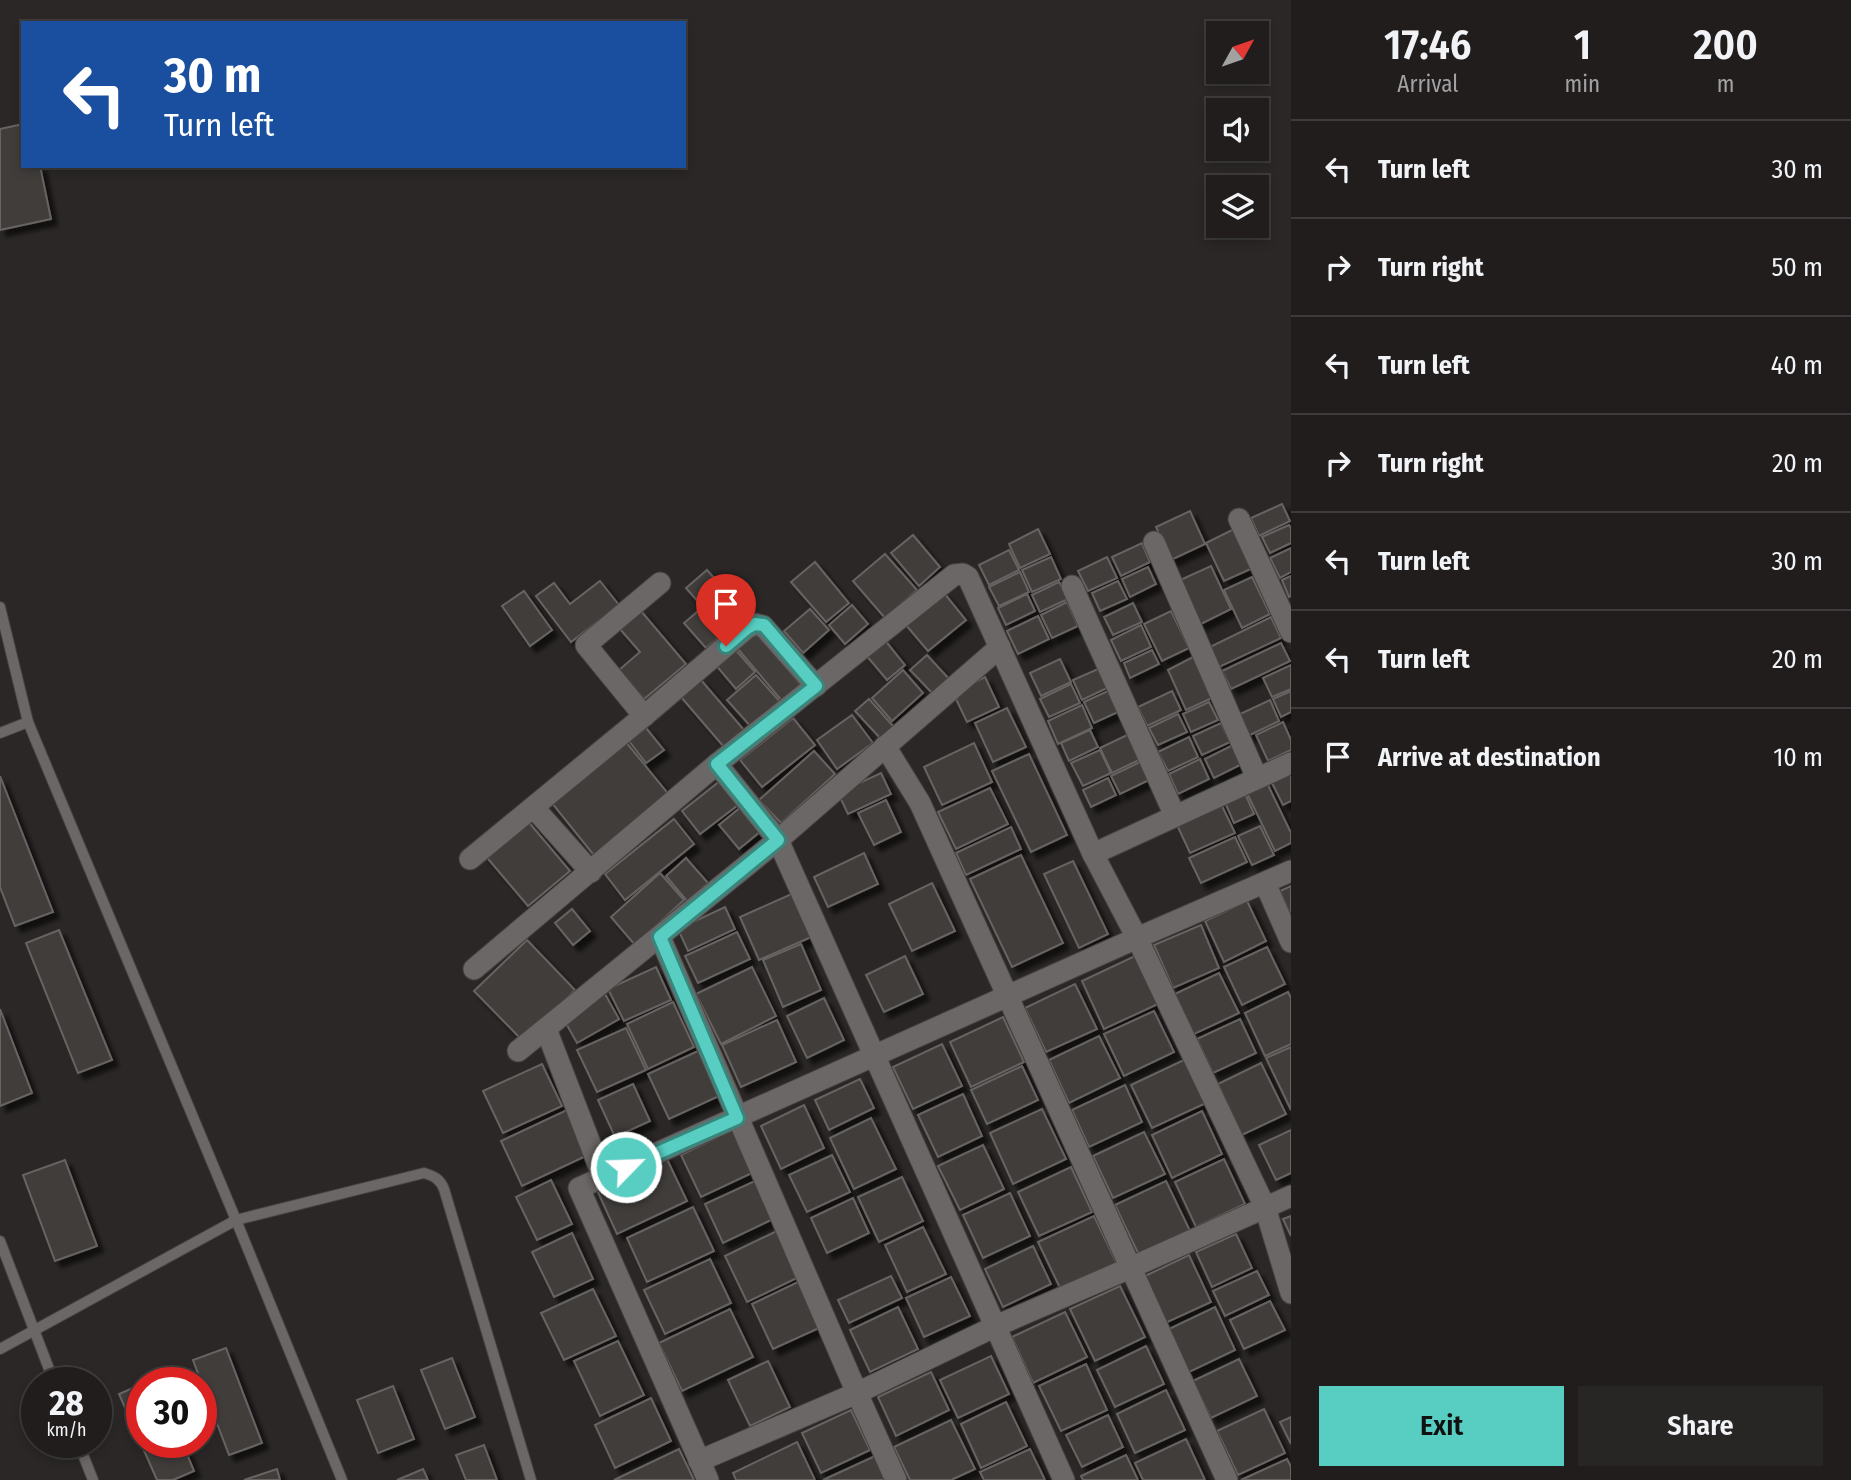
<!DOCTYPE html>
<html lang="en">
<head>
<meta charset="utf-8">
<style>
	:root { --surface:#201d1c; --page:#282625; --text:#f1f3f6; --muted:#a2a2a3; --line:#3d3b3b; --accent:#57cec1 }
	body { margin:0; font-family:"Fira Sans Condensed",sans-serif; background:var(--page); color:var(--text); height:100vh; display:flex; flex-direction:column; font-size:26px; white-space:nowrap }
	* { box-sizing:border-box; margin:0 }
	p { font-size:23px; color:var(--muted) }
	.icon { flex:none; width:38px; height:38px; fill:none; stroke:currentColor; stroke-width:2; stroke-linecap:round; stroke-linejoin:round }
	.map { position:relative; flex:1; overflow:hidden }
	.details { display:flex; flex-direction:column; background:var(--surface); width:560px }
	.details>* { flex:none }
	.hud { position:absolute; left:21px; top:21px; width:665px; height:147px; border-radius:0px; box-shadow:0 4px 10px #0003,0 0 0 2px var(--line); background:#1a4fa0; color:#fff; overflow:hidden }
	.needle { width:46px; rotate:50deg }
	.tools { position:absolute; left:1206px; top:21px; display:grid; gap:14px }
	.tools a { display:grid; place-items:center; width:63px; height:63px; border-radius:0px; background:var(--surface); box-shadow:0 4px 10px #0003,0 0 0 2px var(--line); font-size:35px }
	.speed { position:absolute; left:21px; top:1367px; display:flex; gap:14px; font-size:35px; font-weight:700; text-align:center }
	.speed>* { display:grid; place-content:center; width:91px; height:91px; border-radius:50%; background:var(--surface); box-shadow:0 4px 10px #0003,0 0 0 2px var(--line); line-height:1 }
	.speed small { font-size:18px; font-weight:400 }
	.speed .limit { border:10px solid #d22; background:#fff; color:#111 }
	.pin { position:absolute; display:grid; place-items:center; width:60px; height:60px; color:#fff; margin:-72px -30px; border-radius:50% 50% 50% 0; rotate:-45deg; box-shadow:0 0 7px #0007 }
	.pin .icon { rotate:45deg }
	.me { position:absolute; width:77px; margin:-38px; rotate:66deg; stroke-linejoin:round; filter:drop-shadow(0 0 5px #0008) }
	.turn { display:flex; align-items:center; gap:24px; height:147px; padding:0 28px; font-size:32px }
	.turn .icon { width:91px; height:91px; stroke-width:2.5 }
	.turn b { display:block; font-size:49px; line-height:60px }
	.eta { display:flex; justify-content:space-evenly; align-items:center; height:119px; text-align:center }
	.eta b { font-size:42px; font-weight:600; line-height:49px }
	.action { display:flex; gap:14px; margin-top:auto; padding:14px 28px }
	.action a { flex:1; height:80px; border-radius:0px; background:var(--accent); color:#111; font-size:28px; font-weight:600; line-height:80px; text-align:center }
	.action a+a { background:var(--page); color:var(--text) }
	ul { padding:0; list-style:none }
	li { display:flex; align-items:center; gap:21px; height:98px; padding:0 28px; border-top:2px solid var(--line) }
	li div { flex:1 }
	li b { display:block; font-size:26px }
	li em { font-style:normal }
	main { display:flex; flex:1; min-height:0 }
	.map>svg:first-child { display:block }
</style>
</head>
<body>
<main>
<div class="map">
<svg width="1291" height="1480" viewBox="0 0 1291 1480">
	<defs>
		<filter id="shadow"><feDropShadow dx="6" dy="6" stdDeviation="2" flood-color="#0009"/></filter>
	</defs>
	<rect width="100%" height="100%" fill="#2a2726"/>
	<!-- building -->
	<g fill="#3f3c3b" stroke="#686463" stroke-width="2" filter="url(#shadow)">
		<polygon points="23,124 23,166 40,166 51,219 0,230 0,129"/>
		<polygon points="1282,504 1290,521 1259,536 1251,518"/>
		<polygon points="1190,511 1205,544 1171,560 1156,527"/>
		<polygon points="1289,525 1291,528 1291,543 1270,553 1262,537"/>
		<polygon points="1236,528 1255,567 1224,581 1206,543"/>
		<polygon points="1038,529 1050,554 1020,568 1009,544"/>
		<polygon points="913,535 940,567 919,586 891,553"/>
		<polygon points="1142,543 1150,562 1121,576 1112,557"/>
		<polygon points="1291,548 1291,572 1280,578 1270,558"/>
		<polygon points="1009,550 1019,570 989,585 979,565"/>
		<polygon points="885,554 917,590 885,618 853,581"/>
		<polygon points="1051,557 1061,579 1032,592 1022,570"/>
		<polygon points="1107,557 1117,578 1088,591 1078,571"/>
		<polygon points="815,562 849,603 826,622 791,582"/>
		<polygon points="1211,566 1231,609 1199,625 1178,581"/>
		<polygon points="1148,567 1156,584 1130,597 1122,579"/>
		<polygon points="707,570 722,587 701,605 686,588"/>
		<polygon points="1020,572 1029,592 999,606 989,587"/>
		<polygon points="1291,576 1291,596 1289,597 1282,580"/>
		<polygon points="1252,577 1270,614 1242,628 1224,590"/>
		<polygon points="600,581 619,605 571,642 536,596 554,583 570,604"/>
		<polygon points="1118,581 1127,599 1100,611 1092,593"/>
		<polygon points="1059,582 1068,599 1040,612 1032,595"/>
		<polygon points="524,591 552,630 530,646 502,606"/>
		<polygon points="944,593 966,620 928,651 906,625"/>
		<polygon points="1027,594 1035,611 1006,625 998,608"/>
		<polygon points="1067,602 1078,626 1052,638 1041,615"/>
		<polygon points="1133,603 1142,622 1113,635 1104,617"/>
		<polygon points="852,605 868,624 845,644 829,625"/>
		<polygon points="704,606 726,632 706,648 684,623"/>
		<polygon points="810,609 829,630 803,653 784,631"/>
		<polygon points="641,611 686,664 644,699 619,670 640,652 620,629"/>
		<polygon points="1171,611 1189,648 1162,661 1144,624"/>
		<polygon points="1038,616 1049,639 1018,654 1007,631"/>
		<polygon points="1271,617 1281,638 1219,667 1210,647"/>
		<polygon points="1141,625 1151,647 1121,661 1111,640"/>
		<polygon points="756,633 802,686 783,702 738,649"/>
		<polygon points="884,639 905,665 887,680 866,655"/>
		<polygon points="1281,643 1290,661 1231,689 1222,671"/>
		<polygon points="734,648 755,672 736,689 715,664"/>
		<polygon points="1152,650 1159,664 1130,678 1124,663"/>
		<polygon points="927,655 951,681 935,696 910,670"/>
		<polygon points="1193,657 1212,698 1186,710 1168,670"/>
		<polygon points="1060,659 1071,682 1041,696 1030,673"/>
		<polygon points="1291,665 1291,689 1272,697 1263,678"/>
		<polygon points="1098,669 1107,688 1082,700 1073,680"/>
		<polygon points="903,670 923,693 892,721 872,698"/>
		<polygon points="756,675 782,704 753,729 727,700"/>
		<polygon points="985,677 999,707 967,722 953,693"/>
		<polygon points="701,680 744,730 724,747 681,697"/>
		<polygon points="1071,684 1080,703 1049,717 1040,699"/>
		<polygon points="1108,691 1118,712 1094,723 1084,702"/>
		<polygon points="1172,691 1181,710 1147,726 1138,707"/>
		<polygon points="1291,691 1291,712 1281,717 1273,699"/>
		<polygon points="869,699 894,727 881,739 855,711"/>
		<polygon points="1270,700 1279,721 1248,736 1238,715"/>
		<polygon points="1209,702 1218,720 1191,732 1183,714"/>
		<polygon points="1082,705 1092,728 1058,744 1048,721"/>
		<polygon points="1007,708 1026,747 993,762 975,723"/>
		<polygon points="1178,714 1187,732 1158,745 1149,728"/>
		<polygon points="852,715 873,743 837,769 817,740"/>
		<polygon points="793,718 815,745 762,787 740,760"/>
		<polygon points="1283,722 1291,740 1291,750 1268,761 1256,735"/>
		<polygon points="1221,723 1230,742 1202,755 1193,736"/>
		<polygon points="646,728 664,750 646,763 629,741"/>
		<polygon points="1090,730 1098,747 1069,761 1061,743"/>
		<polygon points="1129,734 1141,759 1112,773 1100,748"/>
		<polygon points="1189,737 1198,757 1168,771 1158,752"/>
		<polygon points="625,741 671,797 597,859 551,802"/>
		<polygon points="974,743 992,782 942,805 924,767"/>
		<polygon points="1233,745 1242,764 1214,778 1205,759"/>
		<polygon points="1100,750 1111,773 1083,786 1071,763"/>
		<polygon points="814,751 835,774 781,823 759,800"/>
		<polygon points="1029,754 1067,835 1031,852 992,771"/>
		<polygon points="1200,759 1209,779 1178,794 1169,774"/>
		<polygon points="1140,762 1149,780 1120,794 1111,776"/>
		<polygon points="1291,769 1291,801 1283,805 1270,779"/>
		<polygon points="881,773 891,794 848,814 838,793"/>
		<polygon points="0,776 53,912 15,926 0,887"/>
		<polygon points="1108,778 1116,795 1091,807 1083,790"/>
		<polygon points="720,781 738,805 700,834 682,811"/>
		<polygon points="1266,781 1291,833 1291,843 1275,851 1246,791"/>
		<polygon points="990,788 1008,824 956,849 938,812"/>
		<polygon points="1244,791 1254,814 1234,823 1224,800"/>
		<polygon points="886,800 901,832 874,845 858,813"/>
		<polygon points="1221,804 1235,833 1190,853 1177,825"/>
		<polygon points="741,807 761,831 739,849 719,825"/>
		<polygon points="526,819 570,871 528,906 484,854"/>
		<polygon points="674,819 694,844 625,900 605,874"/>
		<polygon points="1260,826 1274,855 1252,865 1238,836"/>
		<polygon points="1011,827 1021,849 966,875 956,853"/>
		<polygon points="1235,837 1247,862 1201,883 1189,858"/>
		<polygon points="864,853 878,884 828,907 814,877"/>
		<polygon points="1021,855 1063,943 1012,967 970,879"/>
		<polygon points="686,858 708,883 687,901 666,876"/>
		<polygon points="1073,861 1108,934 1079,948 1044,874"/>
		<polygon points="660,873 684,900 635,945 611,917"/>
		<polygon points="932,883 955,931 912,951 889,904"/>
		<polygon points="1291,886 1291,916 1280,891"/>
		<polygon points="796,892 816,935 759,960 740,917"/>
		<polygon points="1247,901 1266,941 1224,962 1205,921"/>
		<polygon points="725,907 735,929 688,951 678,929"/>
		<polygon points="572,909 590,931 573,945 555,923"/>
		<polygon points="1201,925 1219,968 1173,988 1154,945"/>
		<polygon points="59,930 112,1060 78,1073 26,943"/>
		<polygon points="737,932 750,959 698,983 685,956"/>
		<polygon points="527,940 575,990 523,1041 474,991"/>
		<polygon points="801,944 821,990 783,1007 763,960"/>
		<polygon points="1267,947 1285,984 1242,1005 1224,967"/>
		<polygon points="1137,955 1160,1003 1104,1029 1082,981"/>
		<polygon points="905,956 923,994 884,1012 866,975"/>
		<polygon points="656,967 671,1000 624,1021 608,989"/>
		<polygon points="752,967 776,1016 721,1044 696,994"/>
		<polygon points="1219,973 1239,1013 1194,1034 1175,994"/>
		<polygon points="1075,984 1097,1029 1046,1052 1025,1008"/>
		<polygon points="1288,992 1291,998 1291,1044 1265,1056 1245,1013"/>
		<polygon points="605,994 619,1019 577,1043 563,1018"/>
		<polygon points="824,998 844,1040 807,1058 787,1016"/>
		<polygon points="673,1002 694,1047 648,1069 627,1024"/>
		<polygon points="0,1009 32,1093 0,1106"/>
		<polygon points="1154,1011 1174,1052 1124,1076 1104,1034"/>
		<polygon points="1003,1017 1024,1062 971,1087 950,1042"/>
		<polygon points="1240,1019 1256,1053 1213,1073 1197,1039"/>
		<polygon points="777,1020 796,1062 741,1087 722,1045"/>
		<polygon points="626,1028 646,1070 597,1092 577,1050"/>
		<polygon points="1099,1036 1120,1078 1069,1103 1049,1060"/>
		<polygon points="942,1044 962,1086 913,1109 893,1067"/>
		<polygon points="1291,1047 1291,1110 1266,1058"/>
		<polygon points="698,1051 719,1096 669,1119 648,1074"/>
		<polygon points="1186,1059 1206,1103 1152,1128 1131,1085"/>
		<polygon points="1261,1063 1286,1114 1242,1135 1218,1084"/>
		<polygon points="542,1064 562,1106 503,1133 483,1091"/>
		<polygon points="1022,1066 1038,1100 987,1124 971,1090"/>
		<polygon points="860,1079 874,1108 829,1130 815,1100"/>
		<polygon points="633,1084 650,1121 615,1137 598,1100"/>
		<polygon points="1125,1085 1142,1122 1089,1147 1072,1110"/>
		<polygon points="963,1094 982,1136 938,1157 918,1115"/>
		<polygon points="804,1105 824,1148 781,1169 761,1126"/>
		<polygon points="1042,1109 1066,1159 1013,1184 990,1133"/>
		<polygon points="567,1110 588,1155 522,1186 501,1141"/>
		<polygon points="1202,1111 1222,1154 1172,1178 1152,1135"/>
		<polygon points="871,1118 896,1169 854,1189 830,1138"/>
		<polygon points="734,1129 754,1172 701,1197 681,1155"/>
		<polygon points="1291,1130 1291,1173 1276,1180 1259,1145"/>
		<polygon points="1144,1132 1165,1174 1113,1198 1093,1156"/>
		<polygon points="983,1145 1004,1189 960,1210 938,1166"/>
		<polygon points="665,1155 687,1201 617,1234 596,1188"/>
		<polygon points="832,1155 850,1192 807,1212 789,1175"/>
		<polygon points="1224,1159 1245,1204 1196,1227 1175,1182"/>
		<polygon points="65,1160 97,1246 55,1261 23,1175"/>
		<polygon points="1071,1167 1092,1212 1039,1236 1018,1192"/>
		<polygon points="902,1177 923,1221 879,1242 858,1197"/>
		<polygon points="551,1180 572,1224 537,1240 516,1197"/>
		<polygon points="755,1181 773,1219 723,1243 705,1204"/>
		<polygon points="1166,1181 1191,1233 1140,1257 1115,1205"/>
		<polygon points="1010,1193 1030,1236 983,1258 963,1215"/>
		<polygon points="853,1198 869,1233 827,1253 811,1218"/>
		<polygon points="693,1207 714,1251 647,1282 627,1238"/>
		<polygon points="1094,1216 1118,1266 1062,1292 1038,1242"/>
		<polygon points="1291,1216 1291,1236 1283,1219"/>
		<polygon points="923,1227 946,1274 907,1292 885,1245"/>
		<polygon points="781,1229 803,1275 747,1302 725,1256"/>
		<polygon points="572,1233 593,1279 554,1297 532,1252"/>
		<polygon points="1236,1234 1252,1268 1212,1287 1196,1252"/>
		<polygon points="1033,1246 1051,1284 1003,1307 985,1269"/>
		<polygon points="1189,1255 1211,1302 1163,1324 1141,1278"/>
		<polygon points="710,1259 731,1303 665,1334 644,1290"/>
		<polygon points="1257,1271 1269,1295 1225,1316 1213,1291"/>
		<polygon points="891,1276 902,1298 849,1323 838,1300"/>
		<polygon points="951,1277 970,1316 924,1337 906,1298"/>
		<polygon points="798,1282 819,1328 773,1349 752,1304"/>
		<polygon points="1120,1286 1145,1337 1095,1361 1070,1309"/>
		<polygon points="593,1289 616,1336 564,1360 541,1313"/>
		<polygon points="1270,1301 1285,1330 1244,1349 1230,1320"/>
		<polygon points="898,1307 918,1349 870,1372 850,1330"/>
		<polygon points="1215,1307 1235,1350 1187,1373 1167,1330"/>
		<polygon points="730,1309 753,1357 682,1391 659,1343"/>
		<polygon points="1065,1312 1087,1357 1033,1383 1012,1337"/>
		<polygon points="618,1341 644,1395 600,1416 574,1361"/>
		<polygon points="1146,1346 1164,1384 1115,1407 1097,1370"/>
		<polygon points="226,1348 262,1443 229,1455 193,1360"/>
		<polygon points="991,1356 1009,1394 958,1418 940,1380"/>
		<polygon points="452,1358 475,1417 445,1429 421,1370"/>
		<polygon points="1239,1359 1257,1396 1211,1418 1193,1381"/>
		<polygon points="768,1361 790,1407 750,1426 728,1380"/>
		<polygon points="1086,1364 1107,1410 1061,1431 1039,1386"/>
		<polygon points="931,1372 949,1410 896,1436 878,1397"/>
		<polygon points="142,1384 142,1442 182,1442 194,1471 173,1480 157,1480 119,1394"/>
		<polygon points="393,1386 414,1439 378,1453 357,1400"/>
		<polygon points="1166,1390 1185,1430 1135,1453 1117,1414"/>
		<polygon points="651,1398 671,1441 615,1468 595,1425"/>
		<polygon points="1006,1402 1027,1446 981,1468 961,1424"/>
		<polygon points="1264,1409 1285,1453 1238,1475 1217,1431"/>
		<polygon points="851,1410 870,1450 821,1473 802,1433"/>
		<polygon points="1108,1415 1123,1447 1082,1467 1066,1435"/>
		<polygon points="1291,1417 1291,1444 1280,1422"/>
		<polygon points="951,1420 975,1469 951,1480 910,1480 894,1447"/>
		<polygon points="1186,1439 1205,1480 1143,1480 1135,1463"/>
		<polygon points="797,1442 815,1480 736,1480 733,1473"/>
		<polygon points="484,1445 497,1480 466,1480 456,1455"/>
		<polygon points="679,1449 694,1480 614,1480"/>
		<polygon points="1030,1449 1045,1480 984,1480 980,1472"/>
		<polygon points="1126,1455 1138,1480 1083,1480 1081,1476"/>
		<polygon points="875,1456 886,1480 823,1480"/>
		<polygon points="1287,1459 1291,1467 1291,1480 1241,1480"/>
		<polygon points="277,1469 280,1480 244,1480"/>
		<polygon points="423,1469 428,1480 397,1480"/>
	</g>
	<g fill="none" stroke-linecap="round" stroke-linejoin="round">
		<defs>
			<g id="lane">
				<polyline points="0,607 28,722 236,1220 342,1480"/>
				<polyline points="0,733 28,722"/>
				<polyline points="0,1241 54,1382"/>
				<path d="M0,1349L236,1220L424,1173C434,1176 440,1179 444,1189L531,1480"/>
				<polyline points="78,1442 93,1480"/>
			</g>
			<g id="street">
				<polyline points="1239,519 1291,632"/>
				<polyline points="1154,542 1257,778"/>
				<polyline points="1072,586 1175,816"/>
				<polyline points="644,716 586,645 660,583"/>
				<polyline points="885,746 920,803 1227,1480"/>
				<polyline points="717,764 778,840 1064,1480"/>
				<polyline points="534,808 591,872"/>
				<polyline points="1093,854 1291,763"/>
				<polyline points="470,859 644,716 747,628 755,624 763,626 816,686"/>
				<polyline points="1265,883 1291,942"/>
				<polyline points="660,937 857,1393 896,1480"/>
				<polyline points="474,969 717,764 954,575 963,574 968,577 1093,854 1137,938 1265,1207 1291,1293"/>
				<polyline points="546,1029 603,1177"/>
				<polyline points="518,1051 778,840 1000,647"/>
				<polyline points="699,1461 857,1393 996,1326 1130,1268 1291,1196"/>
				<polyline points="708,1480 579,1188 1137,938 1291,871"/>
			</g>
		</defs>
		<!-- lane casing -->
		<use href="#lane" stroke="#454342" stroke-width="12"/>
		<!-- street casing -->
		<use href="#street" stroke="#454342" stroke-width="23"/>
		<!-- lane -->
		<use href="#lane" stroke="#6b6766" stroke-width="10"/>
		<!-- street -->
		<use href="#street" stroke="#6b6766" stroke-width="21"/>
	</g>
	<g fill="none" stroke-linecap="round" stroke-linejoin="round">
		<defs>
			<polyline id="route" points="626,1167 737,1118 660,937 778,840 717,764 816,686 764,625 755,624 747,628 726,646"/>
		</defs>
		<!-- route casing -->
		<use href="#route" stroke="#39867d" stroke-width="18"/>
		<!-- route -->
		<use href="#route" stroke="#57cec1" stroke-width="12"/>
	</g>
</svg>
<div class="tools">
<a><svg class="needle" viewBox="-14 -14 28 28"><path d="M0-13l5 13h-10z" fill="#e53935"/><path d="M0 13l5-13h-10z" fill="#a2a2a3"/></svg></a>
<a><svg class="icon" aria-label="sound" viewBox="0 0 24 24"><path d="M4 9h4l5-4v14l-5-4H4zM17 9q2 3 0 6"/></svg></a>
<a><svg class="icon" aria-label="layers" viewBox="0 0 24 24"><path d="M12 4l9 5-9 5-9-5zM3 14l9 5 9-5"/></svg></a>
</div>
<div class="speed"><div>28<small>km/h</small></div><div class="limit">30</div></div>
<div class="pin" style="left:726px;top:646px;background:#d93025"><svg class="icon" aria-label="arrive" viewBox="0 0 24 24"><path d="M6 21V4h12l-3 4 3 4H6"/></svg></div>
<svg class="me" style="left:626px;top:1167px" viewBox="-20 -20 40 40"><circle r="17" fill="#57cec1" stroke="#fff" stroke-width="3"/><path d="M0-11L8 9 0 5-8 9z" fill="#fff"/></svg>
<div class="hud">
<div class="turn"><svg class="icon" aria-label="left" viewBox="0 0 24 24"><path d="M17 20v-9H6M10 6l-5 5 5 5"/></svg><div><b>30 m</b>Turn left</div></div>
</div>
</div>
<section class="details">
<div class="eta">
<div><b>17:46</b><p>Arrival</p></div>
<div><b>1</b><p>min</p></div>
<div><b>200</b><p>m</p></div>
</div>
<ul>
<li><svg class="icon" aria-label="left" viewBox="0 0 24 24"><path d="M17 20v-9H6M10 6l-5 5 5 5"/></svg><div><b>Turn left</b></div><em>30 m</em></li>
<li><svg class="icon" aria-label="right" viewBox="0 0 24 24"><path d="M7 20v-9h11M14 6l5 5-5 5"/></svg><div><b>Turn right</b></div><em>50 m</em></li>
<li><svg class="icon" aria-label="left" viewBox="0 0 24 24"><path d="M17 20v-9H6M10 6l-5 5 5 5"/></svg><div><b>Turn left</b></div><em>40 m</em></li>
<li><svg class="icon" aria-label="right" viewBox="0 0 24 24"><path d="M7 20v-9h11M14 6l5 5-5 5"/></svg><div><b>Turn right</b></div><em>20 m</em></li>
<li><svg class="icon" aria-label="left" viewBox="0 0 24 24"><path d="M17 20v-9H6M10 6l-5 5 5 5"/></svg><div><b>Turn left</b></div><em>30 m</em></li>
<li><svg class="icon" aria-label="left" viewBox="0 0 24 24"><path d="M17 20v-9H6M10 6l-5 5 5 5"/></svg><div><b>Turn left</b></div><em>20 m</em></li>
<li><svg class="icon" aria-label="arrive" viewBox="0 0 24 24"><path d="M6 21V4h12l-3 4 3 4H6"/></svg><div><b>Arrive at destination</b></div><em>10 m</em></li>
</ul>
<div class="action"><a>Exit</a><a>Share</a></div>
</section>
</main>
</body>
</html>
